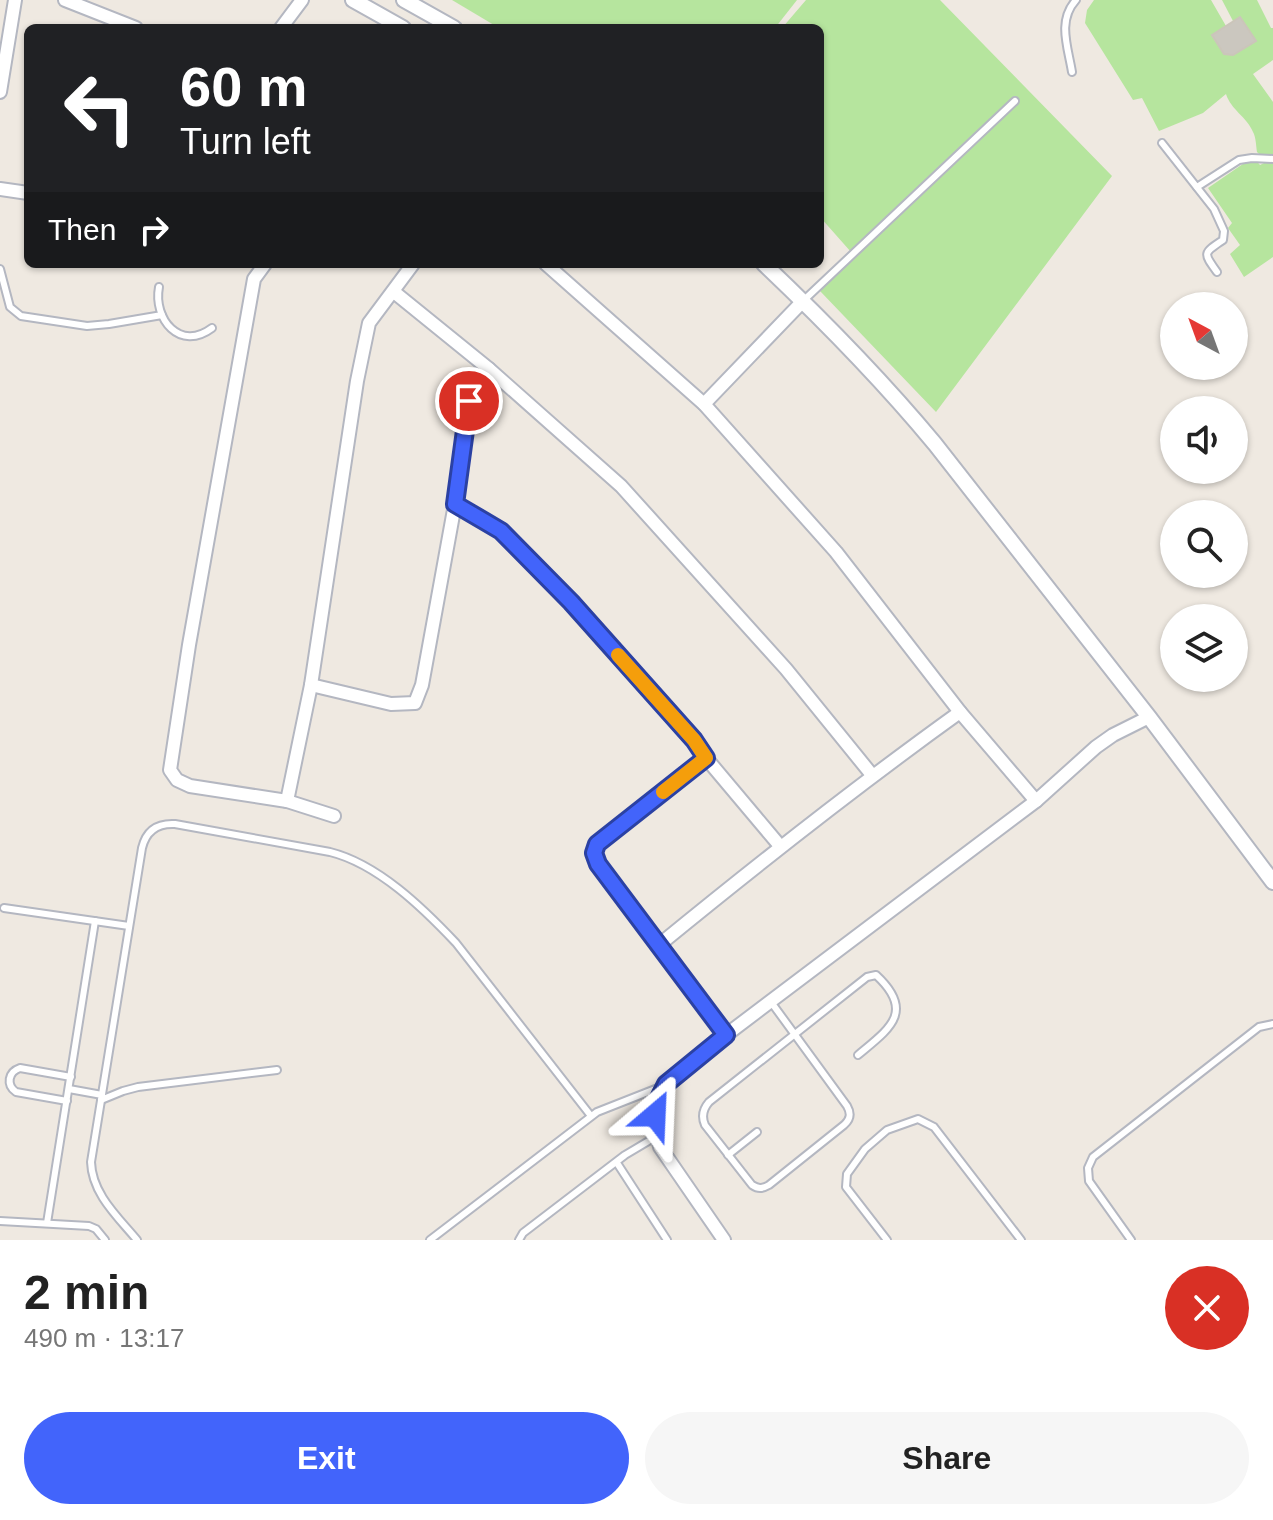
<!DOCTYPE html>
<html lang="en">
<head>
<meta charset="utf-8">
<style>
	:root { --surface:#fff; --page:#f6f6f6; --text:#222; --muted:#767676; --accent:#4264fb }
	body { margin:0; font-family:Arial,sans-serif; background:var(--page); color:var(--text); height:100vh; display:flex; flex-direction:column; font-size:30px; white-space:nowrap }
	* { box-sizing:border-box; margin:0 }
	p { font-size:26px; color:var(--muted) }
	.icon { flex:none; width:44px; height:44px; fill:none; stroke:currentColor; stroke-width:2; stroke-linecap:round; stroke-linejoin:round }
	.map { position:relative; height:1240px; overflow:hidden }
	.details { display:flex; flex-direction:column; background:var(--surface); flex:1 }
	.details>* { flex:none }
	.top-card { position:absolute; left:24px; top:24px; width:800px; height:244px; border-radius:12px; box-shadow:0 2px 6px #0004; background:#202124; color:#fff; overflow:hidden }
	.needle { width:52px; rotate:319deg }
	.tools { position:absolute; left:1160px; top:292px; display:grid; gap:16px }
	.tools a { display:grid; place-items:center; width:88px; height:88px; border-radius:50%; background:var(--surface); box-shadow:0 2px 6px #0004; font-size:40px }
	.pin { position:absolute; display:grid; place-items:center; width:68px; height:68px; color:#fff; margin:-34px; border:4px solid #fff; border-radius:50%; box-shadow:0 2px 8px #0007 }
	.me { position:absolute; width:88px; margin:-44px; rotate:26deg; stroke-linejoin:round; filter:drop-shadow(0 0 6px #0008) }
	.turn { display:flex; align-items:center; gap:28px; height:168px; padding:0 24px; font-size:36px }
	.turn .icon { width:104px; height:104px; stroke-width:2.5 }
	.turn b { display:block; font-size:56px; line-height:68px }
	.then { display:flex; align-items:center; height:76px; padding:0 24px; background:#0003; gap:16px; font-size:30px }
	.round { display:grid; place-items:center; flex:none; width:84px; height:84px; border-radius:42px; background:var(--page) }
	.headline { display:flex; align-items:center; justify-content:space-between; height:136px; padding:0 24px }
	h1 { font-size:48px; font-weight:800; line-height:60px }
	.button { display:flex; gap:16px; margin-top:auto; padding:16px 24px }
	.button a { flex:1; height:92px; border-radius:48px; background:var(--accent); color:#fff; font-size:32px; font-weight:800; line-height:92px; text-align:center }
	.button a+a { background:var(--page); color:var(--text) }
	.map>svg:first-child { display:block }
</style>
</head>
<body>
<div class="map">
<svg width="1273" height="1240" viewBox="0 0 1273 1240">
	<rect width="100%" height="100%" fill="#efe9e1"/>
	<!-- green -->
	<g fill="#b6e59e">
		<polygon points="452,0 797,0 775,28 499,28"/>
		<polygon points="806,0 940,0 1112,176 936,412 820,291 851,252 820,217 820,28 782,28"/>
		<path d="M1094,0H1211L1226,26L1212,36L1224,54L1233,55L1256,41L1240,17L1233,21L1222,0H1257L1271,28H1273V60L1253,74L1273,102V157L1261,156L1257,152C1256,146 1256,137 1253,132C1247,117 1231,110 1226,94L1203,113L1159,131L1142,98L1133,100L1085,23L1087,10Z"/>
		<polygon points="1253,157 1260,165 1270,160 1273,164 1273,257 1244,277 1230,254 1240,245 1228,228 1232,223 1208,188"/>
	</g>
	<!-- building -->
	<polygon fill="#cbc7bf" stroke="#cbc5ba" stroke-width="2" points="1240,17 1256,41 1233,55 1224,54 1212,35"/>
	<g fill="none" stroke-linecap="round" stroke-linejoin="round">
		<defs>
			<g id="service">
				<path d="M1072,72C1068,47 1057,21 1076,0"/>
				<path d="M1162,143L1214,209L1224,231L1223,240C1203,253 1203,253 1217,272"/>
				<polyline points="1197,187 1239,160 1252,158 1273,159"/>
				<polyline points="0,269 10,307 21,316 87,326 109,324 162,315"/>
				<path d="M159,287C153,319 180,352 212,328"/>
				<polyline points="803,301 1015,101"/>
				<polyline points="4,908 129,926"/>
				<path d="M771,1002L847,1106C851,1113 851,1119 844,1125L769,1185C762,1189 758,1189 752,1185L705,1125C701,1116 703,1109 709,1102L867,977L876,975C916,1012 889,1029 858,1055"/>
				<polyline points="69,1089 102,1095"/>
				<polyline points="101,1100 123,1091 138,1087 277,1070"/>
				<path d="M67,1101L16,1092C6,1085 8,1072 20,1068L71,1077"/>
				<polyline points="728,1155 757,1132"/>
				<polyline points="617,1163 667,1240"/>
				<polyline points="0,1221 89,1226 96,1229 105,1240"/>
				<polyline points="47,1223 95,921"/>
				<path d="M137,1240C118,1217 92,1194 91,1162L142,848C146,831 157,823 175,824L330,852C378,864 423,908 456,943L591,1116"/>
				<polyline points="430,1240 597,1112 663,1086"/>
				<polyline points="519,1240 523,1233 625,1155 657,1136"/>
				<polyline points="887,1240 846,1187 847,1174 865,1149 887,1130 918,1119 934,1127 1021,1240"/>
				<polyline points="1131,1240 1089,1181 1088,1168 1093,1157 1259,1027 1273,1024"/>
			</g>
			<g id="minor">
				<polyline points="65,0 136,28"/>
				<polyline points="281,28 302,0"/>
				<polyline points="0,92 15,0"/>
				<polyline points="0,189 28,193"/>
				<polyline points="265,264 254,279 189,645 170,770 177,780 190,786 287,801 334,816"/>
				<polyline points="546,264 704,404 836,552 960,712 1036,801"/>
				<polyline points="394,292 489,369 621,486 786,669 872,775"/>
				<polyline points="704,404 803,301"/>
				<polyline points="455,504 501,531 571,602 694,740 706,758 597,844 594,853 598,864 726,1035"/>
				<polyline points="311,685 391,704 415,703 422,685 455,504 469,401 489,369"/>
				<polyline points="706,758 780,846"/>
				<polyline points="287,801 311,685 357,381 369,323 413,264"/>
				<path d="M659,945C758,864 857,786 960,712"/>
				<polyline points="724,1240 660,1147 655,1126 655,1115 656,1104 666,1084 726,1035 1036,801 1096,747 1113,735 1149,717"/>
			</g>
			<g id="tertiary">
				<polyline points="353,0 403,28"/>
				<polyline points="404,0 454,28"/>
				<path d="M764,264C824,321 882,380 935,444L1149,717L1273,882"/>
			</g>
		</defs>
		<!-- service casing -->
		<use href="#service" stroke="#b4b7c1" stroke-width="10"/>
		<!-- minor casing -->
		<use href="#minor" stroke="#b4b7c1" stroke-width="16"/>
		<!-- tertiary casing -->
		<use href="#tertiary" stroke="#b4b7c1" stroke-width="18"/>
		<!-- service -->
		<use href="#service" stroke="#fff" stroke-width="6"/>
		<!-- minor -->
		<use href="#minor" stroke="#fff" stroke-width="12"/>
		<!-- tertiary -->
		<use href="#tertiary" stroke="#fff" stroke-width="14"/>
	</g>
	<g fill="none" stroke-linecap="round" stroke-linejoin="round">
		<defs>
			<polyline id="route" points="469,401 455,504 501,531 571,602 694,740 706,758 597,844 594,853 598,864 726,1035 666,1084 656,1104 655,1115"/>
		</defs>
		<!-- route casing -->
		<use href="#route" stroke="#2b41a3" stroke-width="20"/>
		<!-- route -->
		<use href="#route" stroke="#4264fb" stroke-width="14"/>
		<!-- slow -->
		<polyline stroke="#f59e0b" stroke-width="14" points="618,655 694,740 706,758 663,792"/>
	</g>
</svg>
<div class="tools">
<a><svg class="needle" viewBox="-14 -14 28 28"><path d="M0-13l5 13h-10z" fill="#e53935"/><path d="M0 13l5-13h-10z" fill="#767676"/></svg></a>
<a><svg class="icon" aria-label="sound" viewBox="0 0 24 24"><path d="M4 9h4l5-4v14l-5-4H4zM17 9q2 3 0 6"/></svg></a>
<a><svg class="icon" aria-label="search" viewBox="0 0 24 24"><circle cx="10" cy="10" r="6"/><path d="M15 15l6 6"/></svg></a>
<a><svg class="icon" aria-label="layers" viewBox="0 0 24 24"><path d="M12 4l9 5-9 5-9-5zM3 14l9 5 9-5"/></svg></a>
</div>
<div class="pin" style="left:469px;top:401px;background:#d93025"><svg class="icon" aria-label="arrive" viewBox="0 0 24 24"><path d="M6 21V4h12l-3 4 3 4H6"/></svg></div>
<svg class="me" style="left:655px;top:1115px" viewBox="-20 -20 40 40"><path d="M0-17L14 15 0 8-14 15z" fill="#4264fb" stroke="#fff" stroke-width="4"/></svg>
<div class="top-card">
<div class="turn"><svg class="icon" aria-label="left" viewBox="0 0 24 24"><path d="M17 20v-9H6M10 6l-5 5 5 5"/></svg><div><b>60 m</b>Turn left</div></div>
<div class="then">Then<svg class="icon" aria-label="right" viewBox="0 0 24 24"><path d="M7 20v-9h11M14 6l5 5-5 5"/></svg></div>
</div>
</div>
<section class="details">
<div class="headline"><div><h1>2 min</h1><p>490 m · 13:17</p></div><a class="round" style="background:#d93025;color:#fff"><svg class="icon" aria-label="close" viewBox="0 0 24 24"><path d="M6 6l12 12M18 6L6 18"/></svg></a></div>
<div class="button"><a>Exit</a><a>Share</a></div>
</section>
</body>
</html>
